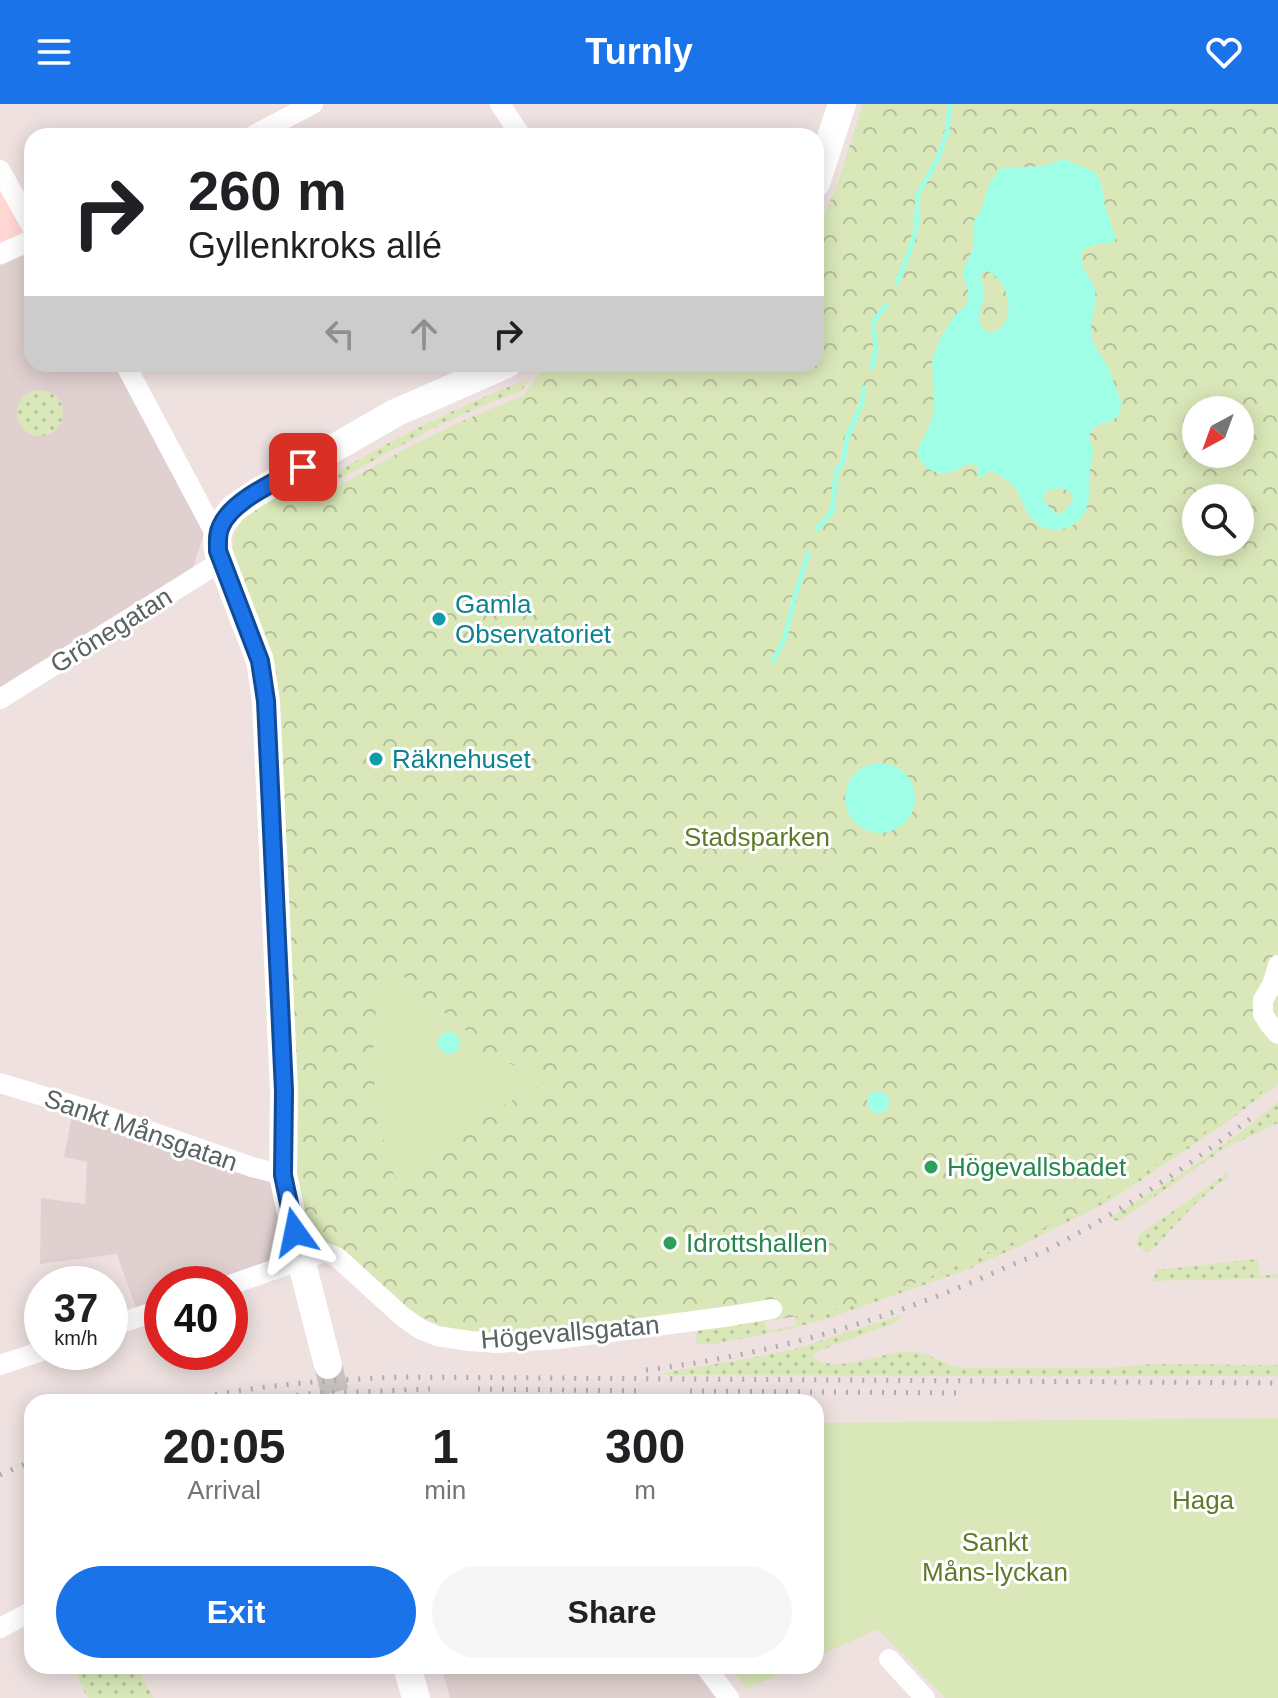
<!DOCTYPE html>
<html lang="en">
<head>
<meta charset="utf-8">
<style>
	:root { --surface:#fff; --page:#f6f6f6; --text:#202124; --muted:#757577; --accent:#1a73e8 }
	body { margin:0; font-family:Helvetica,sans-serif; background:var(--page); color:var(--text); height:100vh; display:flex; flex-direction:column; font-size:30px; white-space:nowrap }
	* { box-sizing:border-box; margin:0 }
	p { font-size:26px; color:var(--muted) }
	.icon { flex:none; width:44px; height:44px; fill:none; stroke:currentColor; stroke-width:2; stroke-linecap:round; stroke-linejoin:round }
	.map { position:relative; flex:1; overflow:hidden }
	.sheet { position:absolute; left:24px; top:1290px; width:800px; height:280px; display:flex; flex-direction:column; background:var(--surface); border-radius:24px; box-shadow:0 4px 20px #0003 }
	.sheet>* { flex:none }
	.banner { position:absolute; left:24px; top:24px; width:800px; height:244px; border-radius:24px; box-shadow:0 4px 20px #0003; background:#fff; color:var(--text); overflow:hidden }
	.needle { width:52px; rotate:221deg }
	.buttons { position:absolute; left:1182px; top:292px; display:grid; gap:16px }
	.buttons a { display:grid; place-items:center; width:72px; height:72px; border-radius:50%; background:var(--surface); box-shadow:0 4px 20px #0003; font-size:40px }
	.speed { position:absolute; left:24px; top:1162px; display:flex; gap:16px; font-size:40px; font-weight:700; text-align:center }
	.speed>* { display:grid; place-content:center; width:104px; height:104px; border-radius:50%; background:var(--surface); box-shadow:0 4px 20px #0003; line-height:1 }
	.speed small { font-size:20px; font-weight:400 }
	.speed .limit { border:12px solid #d22; background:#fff; color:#111 }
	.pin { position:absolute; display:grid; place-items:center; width:68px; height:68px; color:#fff; margin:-34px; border-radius:16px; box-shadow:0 4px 12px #0006 }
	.me { position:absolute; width:88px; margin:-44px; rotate:348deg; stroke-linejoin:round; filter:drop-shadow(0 0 6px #0008) }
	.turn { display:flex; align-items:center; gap:28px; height:168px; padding:0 32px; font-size:36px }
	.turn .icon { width:104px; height:104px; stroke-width:2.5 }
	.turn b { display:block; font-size:56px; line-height:68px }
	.lanes { display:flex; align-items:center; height:76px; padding:0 32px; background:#0003; justify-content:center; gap:40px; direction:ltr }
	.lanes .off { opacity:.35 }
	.eta { display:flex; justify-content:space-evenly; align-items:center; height:136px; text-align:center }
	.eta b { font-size:48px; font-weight:600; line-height:56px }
	.action { display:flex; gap:16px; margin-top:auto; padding:16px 32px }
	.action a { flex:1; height:92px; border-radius:48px; background:var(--accent); color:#fff; font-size:32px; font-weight:600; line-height:92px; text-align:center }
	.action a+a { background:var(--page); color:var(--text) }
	header { display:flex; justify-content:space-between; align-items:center; height:104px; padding:0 32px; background:var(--accent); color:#fff; font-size:36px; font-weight:600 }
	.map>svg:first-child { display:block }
</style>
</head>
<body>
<header><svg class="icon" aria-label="menu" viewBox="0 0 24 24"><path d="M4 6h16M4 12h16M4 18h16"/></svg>Turnly<svg class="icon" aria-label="heart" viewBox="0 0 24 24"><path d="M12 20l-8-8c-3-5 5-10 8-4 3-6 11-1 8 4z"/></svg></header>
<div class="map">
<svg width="1278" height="1594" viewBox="0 0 1278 1594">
	<defs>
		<pattern id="grass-dots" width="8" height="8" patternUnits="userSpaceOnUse" patternTransform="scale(2)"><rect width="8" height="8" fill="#dae8b9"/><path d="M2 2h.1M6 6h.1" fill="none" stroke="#b4c09a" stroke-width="1.8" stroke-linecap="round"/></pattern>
		<pattern id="park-crowns" width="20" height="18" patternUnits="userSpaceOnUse" patternTransform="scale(2)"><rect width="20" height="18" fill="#dae8b9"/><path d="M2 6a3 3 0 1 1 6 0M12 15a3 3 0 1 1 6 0" fill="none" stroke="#b4c09a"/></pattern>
	</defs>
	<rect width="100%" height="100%" fill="#eee1e0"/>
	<!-- commercial -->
	<polygon fill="#ffd7d3" points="0,86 22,121 21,134 0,143"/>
	<!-- education -->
	<g fill="#e0d1d0">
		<polygon points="32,148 32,260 114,260 204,430 192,466 0,590 0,162"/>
		<polygon points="73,1007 278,1080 285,1092 280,1160 223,1180 162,1180 162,1201 138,1210 117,1150 40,1160 41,1094 85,1100 87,1058 64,1053"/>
		<polygon points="441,1562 692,1562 716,1594 450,1594"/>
	</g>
	<!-- grass -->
	<g fill="url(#grass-dots)">
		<path d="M530,275L521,287L477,304L433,324L325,383L316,380C386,339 454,303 530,275Z"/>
		<circle cx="40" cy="309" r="23"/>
		<polygon points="1278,969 1278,980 1220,1023 1113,1095 1022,1141 964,1167 826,1215 789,1225 714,1240 696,1240 697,1226 764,1216 767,1227 796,1221 795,1211"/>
		<path d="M1278,998V1019L1227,1043L1119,1117L1113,1116L1111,1113C1169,1079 1226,1042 1278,998Z"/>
		<polygon points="1227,1069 1229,1072 1197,1098 1154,1144 1145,1148 1136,1140 1139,1131"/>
		<polygon points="1257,1155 1260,1172 1278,1170 1278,1174 1152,1177 1157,1166"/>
		<path d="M904,1210L897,1218L829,1243L816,1248L813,1253C839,1273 886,1244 916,1248C933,1251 947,1262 964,1264H1108L1150,1260L1278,1261V1272L664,1271V1269L789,1247Z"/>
		<polygon points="96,1562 137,1562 153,1594 88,1594 76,1571"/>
	</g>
	<!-- park -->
	<path fill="url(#park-crowns)" fill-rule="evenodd" d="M863,0H1278V974L1252,995L1158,1060L1099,1098L1016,1137L918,1178L865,1197L826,1208L710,1225L493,1230L455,1226L439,1222L411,1207L309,1148L295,1081L282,773L233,451C229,412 263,400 292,382L328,388L418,338L467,315L524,291L544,262L552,260H816V127L835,87ZM1196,306H1240V350H1196ZM1196,394H1240V438H1196Z"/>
	<!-- garden -->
	<g fill="#dae8b9">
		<path d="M389,857L395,858L411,884L432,909L439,903L458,921L485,939L481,947L513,961L546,971L548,975L546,978L482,1013L440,1044L400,1076L395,1073C370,1004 367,932 384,861Z"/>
		<polygon points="1278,1314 1278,1594 945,1594 878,1525 816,1553 816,1319"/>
		<polygon points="729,1562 797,1562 746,1585"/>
	</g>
	<!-- water -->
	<g fill="#9effe6" fill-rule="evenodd">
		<path d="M1063,55L1093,67L1097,71L1101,78L1105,103L1116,134L1112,139C1099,139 1076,141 1082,160C1085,171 1093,175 1095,187C1097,202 1090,216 1091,230C1092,241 1100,249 1105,258C1112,271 1116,285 1121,298C1121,327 1095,312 1090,330C1088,336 1093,341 1093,347C1093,355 1090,364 1089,372C1089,382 1090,393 1087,403C1080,426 1050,434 1033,416C1024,407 1022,394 1015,384C1009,376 998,370 990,367L982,373L977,372L979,364C977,363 975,361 973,360C965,359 960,365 953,367C936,373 920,365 917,347L932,316L934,304L932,256L940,235L955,211L966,201L968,195V185L963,173V165L974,143L973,119L983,102L989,80L1001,64L1045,62ZM987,167C1009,175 1020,220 991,229C965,218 993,198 980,174L982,169ZM1050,385C1054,385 1059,384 1063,385C1081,389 1069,404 1061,410L1054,408L1043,396V391Z"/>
		<circle cx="880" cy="694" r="35"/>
		<circle cx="449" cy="939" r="11"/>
		<circle cx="878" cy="998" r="11"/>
	</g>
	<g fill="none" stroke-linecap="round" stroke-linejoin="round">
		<!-- stream -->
		<g stroke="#9effe6" stroke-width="5">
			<polyline points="897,179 910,145 916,125 918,90 938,54 947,28 950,0"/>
			<polyline points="872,264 876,244 873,218 886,201"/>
			<polyline points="817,425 832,408 836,368 843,358 847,334 862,299 864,284"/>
			<polyline points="773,557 785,533 795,492 808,450"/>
		</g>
		<!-- secondary-tunnel -->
		<polyline stroke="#c9c2c0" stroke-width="28" stroke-dasharray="28 14" stroke-linecap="butt" points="328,1261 337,1298"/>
		<!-- street -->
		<g stroke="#fff" stroke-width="20">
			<polyline points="500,0 521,32"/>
			<polyline points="252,32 313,0"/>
			<polyline points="0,66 32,123"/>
			<polyline points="0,150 32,136"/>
			<polyline points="125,260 217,433"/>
			<polyline points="0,595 222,457"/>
			<polyline points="1278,861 1272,881 1263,896 1263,910 1270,921 1278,930"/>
			<polyline points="0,979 86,1005 252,1063 283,1071"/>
			<polyline points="230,1181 324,1148 337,1153 403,1213 420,1225 437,1232 470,1237 497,1239 558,1235 731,1212 772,1205"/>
			<polyline points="110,1223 162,1205"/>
			<polyline points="0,1261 42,1247"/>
			<polyline points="0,1524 32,1507"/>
			<polyline points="889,1555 925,1594"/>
			<polyline points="705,1562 729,1594"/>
		</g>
		<!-- secondary -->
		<g stroke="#fff" stroke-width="28">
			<polyline points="816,79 842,0"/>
			<polyline points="328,1261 301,1156 283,1071 284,987 266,597 260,557 218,447 217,433 221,420 233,405 256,389 395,309 507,260"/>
			<polyline points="407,1562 416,1594"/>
		</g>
		<!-- rail -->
		<g stroke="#acaead" stroke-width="5" stroke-dasharray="2 10" stroke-linecap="butt">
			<path d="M646,1266C769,1251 889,1216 1002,1165C1021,1157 1040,1150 1058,1140C1126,1104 1190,1061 1251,1014"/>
			<polyline points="478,1285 646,1287"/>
			<polyline points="690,1287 958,1289"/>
			<path d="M180,1298C253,1281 327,1276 402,1273L1278,1279"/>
			<polyline points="249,1298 305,1290 430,1285"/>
			<polyline points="0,1371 32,1357"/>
		</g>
	</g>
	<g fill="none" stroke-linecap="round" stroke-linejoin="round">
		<defs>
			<path id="route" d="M295,1128L283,1071L284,987L266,597L260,557L218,447C218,438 217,430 221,422C232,396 279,376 303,363"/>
		</defs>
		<!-- route casing -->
		<use href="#route" stroke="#114b97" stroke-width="20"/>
		<!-- route -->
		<use href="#route" stroke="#1a73e8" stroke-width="14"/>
	</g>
	<!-- markers -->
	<g fill="#0f9aa8" stroke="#fff" stroke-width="3">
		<circle cx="439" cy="515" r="8"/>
		<circle cx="376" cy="655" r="8"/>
	</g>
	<g fill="#2e9e5b" stroke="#fff" stroke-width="3">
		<circle cx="931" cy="1063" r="8"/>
		<circle cx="670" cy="1139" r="8"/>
	</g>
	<g text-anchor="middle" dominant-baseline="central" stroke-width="6" stroke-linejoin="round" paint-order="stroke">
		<!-- culture labels -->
		<g font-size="26" fill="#0d838f" stroke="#fff" text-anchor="start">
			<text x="455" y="500">Gamla<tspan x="455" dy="30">Observatoriet</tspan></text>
			<text x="392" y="655">Räknehuset</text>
		</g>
		<!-- street labels -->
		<g font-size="26" fill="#596361" stroke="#fff">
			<text transform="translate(111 526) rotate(-32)">Grönegatan</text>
			<text transform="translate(141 1026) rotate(19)">Sankt Månsgatan</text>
			<text transform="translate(570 1228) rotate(-5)">Högevallsgatan</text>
		</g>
		<!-- park labels -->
		<g font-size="26" fill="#5e7a29" stroke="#fff">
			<text x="757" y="733">Stadsparken</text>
			<text x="1203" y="1396">Haga</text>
			<text x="995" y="1438">Sankt<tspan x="995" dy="30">Måns-lyckan</tspan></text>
		</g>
		<!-- leisure labels -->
		<g font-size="26" fill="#27864d" stroke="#fff" text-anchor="start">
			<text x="947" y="1063">Högevallsbadet</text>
			<text x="686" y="1139">Idrottshallen</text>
		</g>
	</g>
</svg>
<div class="buttons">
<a><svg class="needle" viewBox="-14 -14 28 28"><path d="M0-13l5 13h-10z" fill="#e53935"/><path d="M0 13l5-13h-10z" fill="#757577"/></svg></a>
<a><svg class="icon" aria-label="search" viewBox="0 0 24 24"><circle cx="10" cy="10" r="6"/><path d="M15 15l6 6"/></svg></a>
</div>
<div class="speed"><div>37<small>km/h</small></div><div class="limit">40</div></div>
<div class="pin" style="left:303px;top:363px;background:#d93025"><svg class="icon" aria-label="arrive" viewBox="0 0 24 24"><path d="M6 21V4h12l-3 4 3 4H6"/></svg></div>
<svg class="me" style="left:295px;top:1128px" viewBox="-20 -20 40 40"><path d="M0-17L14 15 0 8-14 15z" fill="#1a73e8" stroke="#fff" stroke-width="4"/></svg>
<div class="banner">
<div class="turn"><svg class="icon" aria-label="right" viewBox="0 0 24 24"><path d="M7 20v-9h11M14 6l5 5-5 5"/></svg><div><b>260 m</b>Gyllenkroks allé</div></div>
<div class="lanes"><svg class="icon off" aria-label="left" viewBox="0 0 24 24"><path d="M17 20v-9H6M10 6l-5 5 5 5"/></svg><svg class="icon off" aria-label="ahead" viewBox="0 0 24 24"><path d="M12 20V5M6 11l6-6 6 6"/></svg><svg class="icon" aria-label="right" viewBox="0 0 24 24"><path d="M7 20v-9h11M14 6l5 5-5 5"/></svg></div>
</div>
<section class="sheet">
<div class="eta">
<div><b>20:05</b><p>Arrival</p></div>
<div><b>1</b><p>min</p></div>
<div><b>300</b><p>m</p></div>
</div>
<div class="action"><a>Exit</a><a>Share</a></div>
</section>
</div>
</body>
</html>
